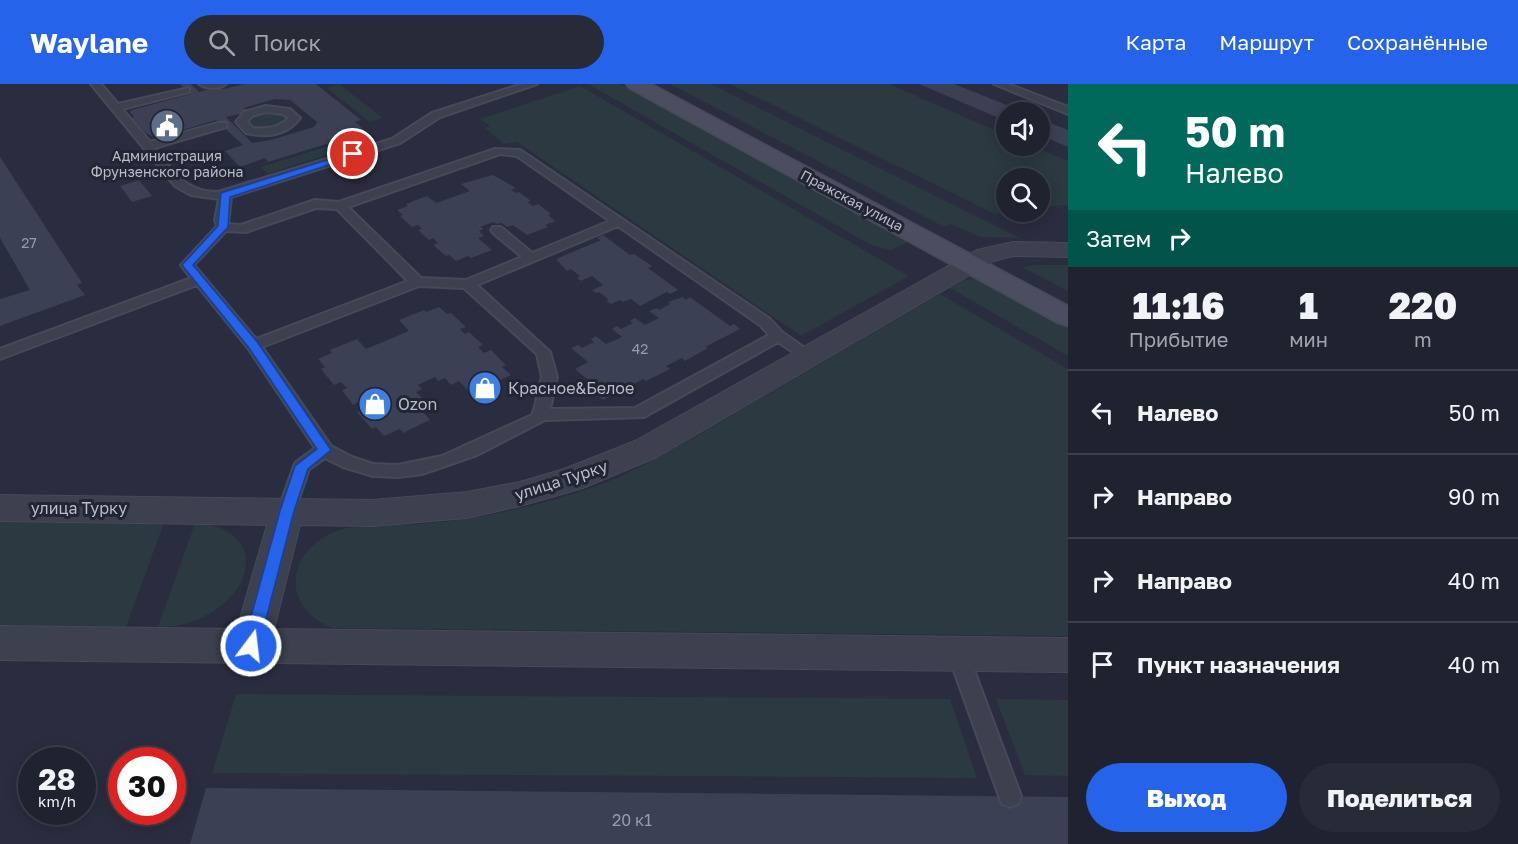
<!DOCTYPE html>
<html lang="ru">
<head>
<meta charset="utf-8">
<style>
	:root { --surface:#1f222f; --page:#272a37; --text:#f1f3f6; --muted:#a1a4aa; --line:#3c3f4b; --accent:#2563eb }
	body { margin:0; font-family:"Golos Text",sans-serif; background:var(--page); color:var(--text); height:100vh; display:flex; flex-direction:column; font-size:22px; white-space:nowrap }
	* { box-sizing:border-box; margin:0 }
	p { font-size:20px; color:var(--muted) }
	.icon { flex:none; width:33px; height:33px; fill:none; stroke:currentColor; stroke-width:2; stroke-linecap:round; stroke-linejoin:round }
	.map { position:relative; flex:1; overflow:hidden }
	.panel { display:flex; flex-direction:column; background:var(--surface); width:450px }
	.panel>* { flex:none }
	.guide { background:#00695c; color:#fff; overflow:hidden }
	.tools { position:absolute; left:996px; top:18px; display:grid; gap:12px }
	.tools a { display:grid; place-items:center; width:54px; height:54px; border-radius:50%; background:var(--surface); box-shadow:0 3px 15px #0003,0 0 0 2px var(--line); font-size:30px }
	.speed { position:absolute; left:18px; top:663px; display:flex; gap:12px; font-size:30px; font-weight:700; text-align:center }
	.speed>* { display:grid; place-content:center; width:78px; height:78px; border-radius:50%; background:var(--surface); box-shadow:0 3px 15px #0003,0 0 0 2px var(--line); line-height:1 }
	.speed small { font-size:15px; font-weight:400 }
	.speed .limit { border:9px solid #d22; background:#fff; color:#111 }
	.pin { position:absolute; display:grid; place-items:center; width:51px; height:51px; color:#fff; margin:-26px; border:3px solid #fff; border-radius:50%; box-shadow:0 2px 6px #0007 }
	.me { position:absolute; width:66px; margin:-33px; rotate:15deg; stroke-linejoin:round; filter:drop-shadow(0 0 4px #0008) }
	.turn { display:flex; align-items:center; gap:21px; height:126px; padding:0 18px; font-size:27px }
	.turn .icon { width:78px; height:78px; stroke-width:2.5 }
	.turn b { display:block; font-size:42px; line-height:51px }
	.then { display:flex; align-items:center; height:57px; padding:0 18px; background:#0003; gap:12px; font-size:22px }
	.eta { display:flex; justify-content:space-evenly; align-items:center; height:102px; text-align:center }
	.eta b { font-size:36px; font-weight:800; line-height:42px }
	.primary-button { display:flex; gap:12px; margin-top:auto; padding:12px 18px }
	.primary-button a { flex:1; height:69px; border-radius:36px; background:var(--accent); color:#fff; font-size:24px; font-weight:800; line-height:69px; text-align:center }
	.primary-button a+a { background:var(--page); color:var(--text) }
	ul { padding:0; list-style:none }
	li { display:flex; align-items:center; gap:18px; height:84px; padding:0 18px; border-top:2px solid var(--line) }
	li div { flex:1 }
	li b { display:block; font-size:22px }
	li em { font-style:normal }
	header { display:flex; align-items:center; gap:36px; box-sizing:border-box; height:84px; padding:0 30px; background:var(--accent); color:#fff }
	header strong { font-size:28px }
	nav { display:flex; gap:33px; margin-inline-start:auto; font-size:21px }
	.search { width:420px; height:54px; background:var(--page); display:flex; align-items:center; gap:15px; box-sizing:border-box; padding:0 21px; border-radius:33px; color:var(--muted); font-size:22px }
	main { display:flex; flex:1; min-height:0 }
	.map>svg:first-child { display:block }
</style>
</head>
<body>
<header>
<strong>Waylane</strong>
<div class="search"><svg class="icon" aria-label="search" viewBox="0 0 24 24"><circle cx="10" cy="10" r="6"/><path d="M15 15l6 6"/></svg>Поиск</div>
<nav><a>Карта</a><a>Маршрут</a><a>Сохранённые</a></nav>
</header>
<main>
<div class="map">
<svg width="1068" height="760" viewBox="0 0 1068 760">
	<rect width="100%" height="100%" fill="#292d3f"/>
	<!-- green -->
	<g fill="#2b3940">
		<polygon points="339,0 383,34 370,38 327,4"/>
		<polygon points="588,0 620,0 909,158 891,166 871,161"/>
		<polygon points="670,0 711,0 1020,154 980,153 950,140 944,143"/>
		<polygon points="730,0 889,0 1006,51 1006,62 1032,62 1068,77 1068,121 1040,123 1040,94 1006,94 1008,128 995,130"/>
		<polygon points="580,2 909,192 801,252 517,58 504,60 485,44 490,42 480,35"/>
		<path d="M267,28L281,29L287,35C278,45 267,45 254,44L249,38L254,31Z"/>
		<polygon points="360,52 367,58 267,90 261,83"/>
		<polygon points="1038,181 1068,181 1068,207 1022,183"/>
		<polygon points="971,195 984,198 1068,244 1068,272 950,204 964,196"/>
		<path d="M940,210L1068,285V552L333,544C291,529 282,485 318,457C346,435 387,443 419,440C450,438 479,433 509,427C548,418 589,407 625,390C670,369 713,342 756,317C817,282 878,246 940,210Z"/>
		<polygon points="0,437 164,439 126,543 0,541"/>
		<path d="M195,439C248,441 264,485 223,520C205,536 182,543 158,543Z"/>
		<polygon points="236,610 950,615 977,694 212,689"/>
		<polygon points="996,615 1068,616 1068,692 1025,691"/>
	</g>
	<!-- building -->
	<g fill="#3b4054" fill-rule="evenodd">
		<path d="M180,0H191L199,8L217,3L224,5L244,0H316L361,36L355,38L363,44L350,50L352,52L268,78L265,74L240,83L225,67L243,61L216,36L156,54L144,48L132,34L134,33L130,28L132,26L191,10ZM275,15L290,16L317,38L314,43L271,56L252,59L226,33L244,29L246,26L244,24Z"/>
		<polygon points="919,0 954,0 1024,28 1006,28 1006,37"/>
		<polygon points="1040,35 1068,46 1068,63 1040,51"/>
		<polygon points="0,73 82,199 77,201 85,211 0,242 0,215 30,206 0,154"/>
		<polygon points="493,91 516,104 511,106 516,109 519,108 531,117 527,118 533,122 538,120 551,130 548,131 555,137 545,141 548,143 527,151 513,141 507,143 502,139 497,140 493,138 480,143 484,145 479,147 484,152 478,154 492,166 471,174 468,172 456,177 449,171 446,172 433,161 438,159 433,154 429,156 418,146 422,145 418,141 412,143 400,132 403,131 397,126 408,122 406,120 427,112 436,119 470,107 461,100"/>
		<polygon points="139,96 152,112 132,118 120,102"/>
		<polygon points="603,151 630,171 634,170 652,182 648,184 678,206 670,210 667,208 640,222 631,215 623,218 620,216 611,220 606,217 609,216 599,208 596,209 592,206 603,201 592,192 581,197 577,194 580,192 571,185 567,187 556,175 601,156 597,154"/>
		<polygon points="683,213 686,216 690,213 730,242 734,240 740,245 705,263 708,264 685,277 682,274 666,282 670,285 646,297 643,295 603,316 597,311 603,308 575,285 588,278 571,264 578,261 582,264 594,258 591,255 596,252 606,260 622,253 612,245 617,242 621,245 633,239 630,237 635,234 645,241 659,234 649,227 657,224 659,226 670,220 668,218"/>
		<polygon points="439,223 447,230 451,229 466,243 460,245 465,250 469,248 483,261 478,263 484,269 491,266 506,281 502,283 511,291 498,297 501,300 474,313 459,297 451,301 445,294 438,297 435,293 418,301 422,305 416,308 422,314 414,318 430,336 403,349 400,345 384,352 376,343 372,345 357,328 364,325 358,318 353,321 342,306 347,304 341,298 334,301 321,285 325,283 318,275 332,269 330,266 357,255 366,265 409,247 399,236 424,226 426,228"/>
		<polygon points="206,704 1068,713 1068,760 190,760"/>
	</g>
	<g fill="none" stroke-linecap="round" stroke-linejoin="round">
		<defs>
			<g id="lane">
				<path d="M91,0H101L118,20L189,4V8L122,25L150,58L218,39H226V43L154,64C174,87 184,108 218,108L392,55L432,29L522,0H537L440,33L400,59L231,113L228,140L241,141L315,116L339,118L495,65L520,66L770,235L783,249L816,272L814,275H804L778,258L644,333L545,336L477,371L422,390L398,393L373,392L343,383L325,374L309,385L293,432L287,434L281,432L278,427L294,382L296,378L315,364L248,264L197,201L0,275V265L191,194L181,181L217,142L215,136L219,115L191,111L175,102ZM500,70L517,72L610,137L532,169L501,143H493L491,146L493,149L522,173L466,196L421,194L348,123ZM316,124L337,125L408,197L256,255L194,181L226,147L246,148ZM618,142L760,241L769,251L635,324L550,325L557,293L550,268L477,201ZM419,202L464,204L537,270L542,293L534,326L532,331L442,372L398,381L373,380L352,373L331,362L262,263Z"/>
				<path d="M199,0H226C220,5 205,5 199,0Z"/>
				<polygon points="994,0 1008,0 1068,23 1068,30"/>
				<path d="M266,22L290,25L300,34C287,51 267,54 246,49L236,38L244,28ZM266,28L283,30L289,34C278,44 268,45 253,44L247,38L252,32Z"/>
				<polygon points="958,561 965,564 968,570 1021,712 1018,720 1010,723 1002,720 999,712 948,570 951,564"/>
			</g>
			<polygon id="street" points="1013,158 1068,159 1068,173 1013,172 994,177 657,373 583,404 520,422 467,434 372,442 300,441 274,545 1068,554 1068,588 0,576 0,542 237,545 267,441 0,437 0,411 372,416 467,408 520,398 564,385 635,357 977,166"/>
			<polygon id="secondary" points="626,0 651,0 1068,222 1068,242 1058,239 629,4"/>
		</defs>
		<!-- lane casing -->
		<use href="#lane" stroke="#464958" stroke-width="4"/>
		<!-- street casing -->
		<use href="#street" stroke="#464958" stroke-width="2"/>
		<!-- secondary casing -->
		<use href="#secondary" stroke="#464958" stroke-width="3"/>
		<!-- lane -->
		<use href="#lane" fill="#3c404f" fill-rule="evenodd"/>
		<!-- street -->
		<use href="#street" fill="#3c404f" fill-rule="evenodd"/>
		<!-- secondary -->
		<use href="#secondary" fill="#4b4e61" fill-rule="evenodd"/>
	</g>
	<!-- route -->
	<polygon fill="#2563eb" stroke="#184099" stroke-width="1.5" points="353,68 357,70 356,72 230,113 228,143 193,181 258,259 331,366 308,385 294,427 259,562 257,567 251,569 245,567 243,562 280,427 295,382 317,365 249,264 182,181 218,142 221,109"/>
	<!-- icons -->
	<defs>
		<symbol id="civic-disc" viewBox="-11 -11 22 22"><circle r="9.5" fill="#5c6f8a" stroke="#212534"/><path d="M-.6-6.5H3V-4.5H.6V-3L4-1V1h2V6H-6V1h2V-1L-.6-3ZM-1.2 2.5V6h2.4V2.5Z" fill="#fff"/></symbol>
		<symbol id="shop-disc" viewBox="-11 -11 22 22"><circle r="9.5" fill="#3f7fe0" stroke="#212534"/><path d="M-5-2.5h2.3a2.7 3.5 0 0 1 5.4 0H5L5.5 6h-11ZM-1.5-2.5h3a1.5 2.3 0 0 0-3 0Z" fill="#fff"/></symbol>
	</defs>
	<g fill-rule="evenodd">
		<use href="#civic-disc" x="148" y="23" width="38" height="38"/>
		<use href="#shop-disc" x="466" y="285" width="38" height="38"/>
		<use href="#shop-disc" x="356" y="301" width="38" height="38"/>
	</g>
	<g text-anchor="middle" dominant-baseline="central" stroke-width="6" stroke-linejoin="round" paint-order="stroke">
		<!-- far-poi labels -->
		<g font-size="14" fill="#b9bcc9" stroke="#212534">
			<text x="167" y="71">Администрация<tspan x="167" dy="16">Фрунзенского района</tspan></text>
		</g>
		<!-- far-street labels -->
		<g font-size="14" fill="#b9bcc9" stroke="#212534">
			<text transform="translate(852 116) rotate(28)">Пражская улица</text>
		</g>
		<!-- number labels -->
		<g font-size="14" fill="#989baa">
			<text x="29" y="158">27</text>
			<text x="640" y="264">42</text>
		</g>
		<!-- poi labels -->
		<g font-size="16" fill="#b9bcc9" stroke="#212534" text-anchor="start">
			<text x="508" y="304">Красное&amp;Белое</text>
			<text x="398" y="320">Ozon</text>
		</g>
		<!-- street labels -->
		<g font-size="16" fill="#b9bcc9" stroke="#212534">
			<text transform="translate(561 396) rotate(-18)">улица Турку</text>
			<text x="79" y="424">улица Турку</text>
		</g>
		<!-- near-number labels -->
		<g font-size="16" fill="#989baa">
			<text x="632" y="736">20 к1</text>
		</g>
	</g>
</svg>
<div class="tools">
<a><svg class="icon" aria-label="sound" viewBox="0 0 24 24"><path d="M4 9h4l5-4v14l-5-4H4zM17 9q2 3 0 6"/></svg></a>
<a><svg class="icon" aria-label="search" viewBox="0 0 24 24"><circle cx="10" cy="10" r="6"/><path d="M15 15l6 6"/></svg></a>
</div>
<div class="speed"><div>28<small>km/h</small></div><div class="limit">30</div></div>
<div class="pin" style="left:353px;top:70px;background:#d93025"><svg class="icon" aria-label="arrive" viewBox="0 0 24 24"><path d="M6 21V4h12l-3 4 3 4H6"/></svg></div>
<svg class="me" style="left:251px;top:562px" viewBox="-20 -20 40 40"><circle r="17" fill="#2563eb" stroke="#fff" stroke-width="3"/><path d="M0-11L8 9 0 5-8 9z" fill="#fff"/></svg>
</div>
<section class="panel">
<div class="guide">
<div class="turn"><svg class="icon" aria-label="left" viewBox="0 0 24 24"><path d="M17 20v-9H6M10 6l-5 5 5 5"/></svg><div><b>50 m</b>Налево</div></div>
<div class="then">Затем<svg class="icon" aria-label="right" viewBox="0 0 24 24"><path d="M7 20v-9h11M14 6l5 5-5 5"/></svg></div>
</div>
<div class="eta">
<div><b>11:16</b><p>Прибытие</p></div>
<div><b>1</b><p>мин</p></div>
<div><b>220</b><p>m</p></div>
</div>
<ul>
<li><svg class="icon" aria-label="left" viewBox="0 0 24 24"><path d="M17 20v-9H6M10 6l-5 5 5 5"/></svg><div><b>Налево</b></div><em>50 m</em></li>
<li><svg class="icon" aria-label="right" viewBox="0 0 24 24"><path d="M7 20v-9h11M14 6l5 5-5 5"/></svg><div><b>Направо</b></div><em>90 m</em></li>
<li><svg class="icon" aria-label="right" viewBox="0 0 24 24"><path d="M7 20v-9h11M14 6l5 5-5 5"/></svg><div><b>Направо</b></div><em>40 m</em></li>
<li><svg class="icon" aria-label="arrive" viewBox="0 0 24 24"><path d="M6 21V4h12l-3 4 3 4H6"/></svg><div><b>Пункт назначения</b></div><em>40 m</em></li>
</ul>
<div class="primary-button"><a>Выход</a><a>Поделиться</a></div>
</section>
</main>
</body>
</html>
